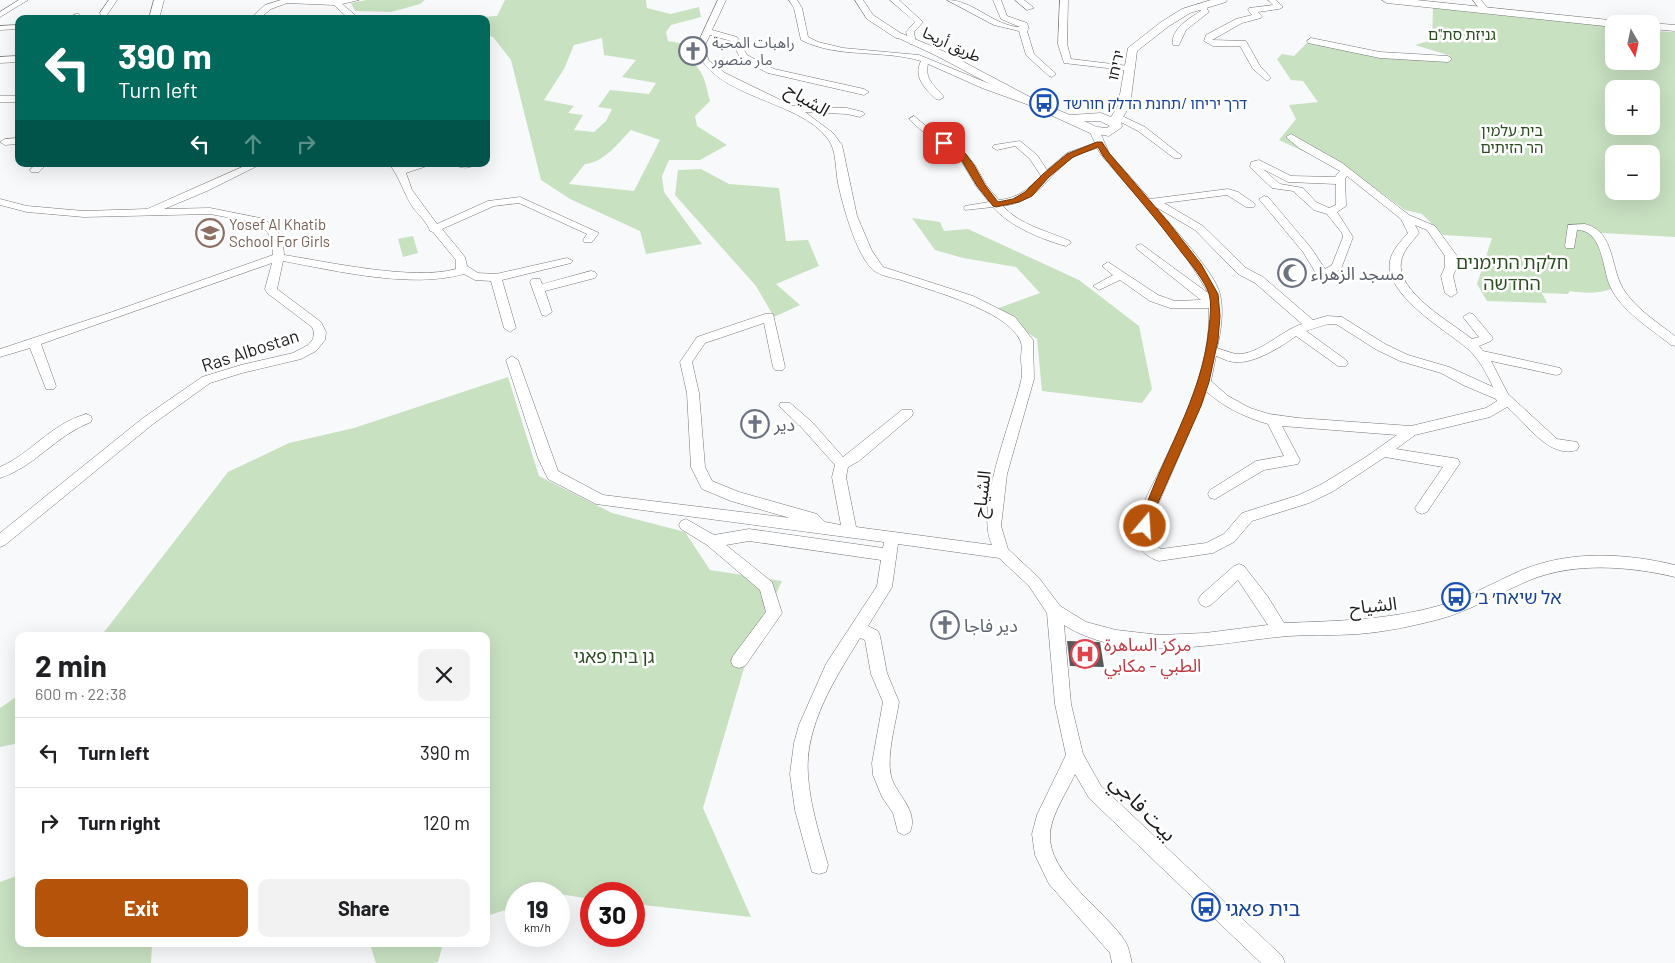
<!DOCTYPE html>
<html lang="en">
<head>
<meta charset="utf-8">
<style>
	:root { --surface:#fff; --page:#f2f2f2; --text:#202124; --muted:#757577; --line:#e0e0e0; --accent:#b45309 }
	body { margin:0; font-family:Barlow,"Noto Sans Arabic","Noto Sans Hebrew",sans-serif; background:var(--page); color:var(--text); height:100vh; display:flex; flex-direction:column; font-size:19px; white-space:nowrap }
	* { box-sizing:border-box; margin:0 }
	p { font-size:16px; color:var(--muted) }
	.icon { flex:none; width:28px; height:28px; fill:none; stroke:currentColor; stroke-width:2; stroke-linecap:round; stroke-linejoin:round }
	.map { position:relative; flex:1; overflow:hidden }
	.side { position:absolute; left:15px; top:632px; width:475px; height:315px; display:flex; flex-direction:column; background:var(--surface); border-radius:10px; box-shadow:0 5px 20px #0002 }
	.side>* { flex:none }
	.guide { position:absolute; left:15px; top:15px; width:475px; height:152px; border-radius:10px; box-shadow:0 5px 20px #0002; background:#00695c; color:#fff; overflow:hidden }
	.needle { width:32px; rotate:171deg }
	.tools { position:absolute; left:1605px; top:15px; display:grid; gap:10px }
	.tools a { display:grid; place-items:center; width:55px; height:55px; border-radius:10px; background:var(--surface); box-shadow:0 5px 20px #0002; font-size:25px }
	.speed { position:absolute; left:505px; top:882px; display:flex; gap:10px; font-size:25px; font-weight:700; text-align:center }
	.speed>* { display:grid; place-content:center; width:65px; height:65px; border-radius:50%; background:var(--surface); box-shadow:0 5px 20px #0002; line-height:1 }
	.speed small { font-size:12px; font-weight:400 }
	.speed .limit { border:8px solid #d22; background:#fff; color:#111 }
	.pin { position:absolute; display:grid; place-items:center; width:42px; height:42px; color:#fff; margin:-21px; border-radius:10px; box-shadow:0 2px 8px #0006 }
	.me { position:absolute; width:55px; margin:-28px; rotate:18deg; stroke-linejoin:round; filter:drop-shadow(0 0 4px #0008) }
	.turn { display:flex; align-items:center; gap:18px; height:105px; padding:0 20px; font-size:22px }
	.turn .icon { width:65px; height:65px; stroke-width:2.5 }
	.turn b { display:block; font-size:35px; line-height:42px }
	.lanes { display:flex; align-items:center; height:48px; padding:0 20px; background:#0003; justify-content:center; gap:25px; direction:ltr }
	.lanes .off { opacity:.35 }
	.round { display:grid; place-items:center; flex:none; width:52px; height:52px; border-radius:10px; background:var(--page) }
	.headline { display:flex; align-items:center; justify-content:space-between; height:85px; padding:0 20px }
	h1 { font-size:30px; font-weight:700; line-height:38px }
	.cta { display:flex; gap:10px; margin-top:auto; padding:10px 20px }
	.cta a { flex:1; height:58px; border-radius:10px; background:var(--accent); color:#fff; font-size:20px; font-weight:700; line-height:58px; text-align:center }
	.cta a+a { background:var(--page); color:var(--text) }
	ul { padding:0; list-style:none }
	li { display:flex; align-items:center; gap:15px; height:70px; padding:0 20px; border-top:1px solid var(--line) }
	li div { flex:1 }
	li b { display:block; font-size:19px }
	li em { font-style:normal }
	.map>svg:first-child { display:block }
</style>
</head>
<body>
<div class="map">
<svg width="1675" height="963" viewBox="0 0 1675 963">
	<rect width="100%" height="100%" fill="#f8f9fb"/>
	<!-- green -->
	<g fill="#c8e1c1" fill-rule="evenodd">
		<polygon points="366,0 425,0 420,4 391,12 355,11 351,3"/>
		<path d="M505,0H646L647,8L671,14L699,7L701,17L671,25L666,32L668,41L685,44C687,61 692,59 700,71C706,80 707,91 710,101L695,116L697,126L727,145L700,160H669L662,176L664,192L702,244L646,254L640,231L570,199L541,180L511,60L493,37L486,35V19H445L497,16ZM602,38L604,55L636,60L622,77L656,83L649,94L610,90L598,107L612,109L606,121L594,132L574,130L583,115L568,113L574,106L544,100L564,69L574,45ZM631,130L660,140L634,191L569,184L585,164C605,162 618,143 631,130Z"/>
		<path d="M1433,7L1614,27V61H1651V31L1675,32V237L1602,233L1595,235L1611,289C1598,294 1584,293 1570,291L1568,294L1542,293L1547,303L1487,301L1477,284L1492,238L1443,235L1422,214L1405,210L1361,178L1279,140L1296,119L1289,105L1318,102L1303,81L1291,80L1277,59L1282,54L1294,56L1308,42C1355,51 1403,63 1451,56L1415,45L1432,40ZM1614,89H1651V126H1614ZM1614,154H1651V191H1614Z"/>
		<polygon points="701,169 729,184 779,188 786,241 808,240 819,266 776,284 800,305 774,317 756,286 675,195 678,170"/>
		<polygon points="912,218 940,222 944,231 968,229 1079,280 1139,326 1152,389 1142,403 1042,391 1037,339 993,310 1040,293 1016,267 963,258 935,250"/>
		<polygon points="413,236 418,253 403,257 398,239"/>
		<polygon points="508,377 539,476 612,513 685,532 710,570 782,581 747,658 703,808 751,917 634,904 634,894 591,894 591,899 559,894 516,894 516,907 486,916 486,636 101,636 228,472 289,443 354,428"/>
		<polygon points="19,695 19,743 0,747 0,708"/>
		<polygon points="19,875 19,944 152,944 151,963 0,963 0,882"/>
		<polygon points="370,944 443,944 438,962 434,963 376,963"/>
	</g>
	<!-- building -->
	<polygon fill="#575859" points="1067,641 1100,642 1104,667 1070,666"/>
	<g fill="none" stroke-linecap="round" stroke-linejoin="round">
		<defs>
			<g id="minor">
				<polygon points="19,0 28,0 0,17 0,12"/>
				<polygon points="109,0 117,0 107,15 101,15 100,13"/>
				<polygon points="281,0 359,0 342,4 354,14 354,19 346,19 347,17 334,5 287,3 271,9 259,19 250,19 265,5"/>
				<path d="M718,0H726L712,30L737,37L747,55L774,69L864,89L869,92L864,95L768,73L741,59L731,41L710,35L704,47L709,61L725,73L793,106L847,108L863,112L865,114L860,117L847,114L805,112L833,133L842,145L857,216L872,251L883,267L973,296L1015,317L1033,340L1034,379L1007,474L1001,526L1008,549L1039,578L1060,606L1086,622L1116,630L1160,635L1205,633L1268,625L1238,580L1211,605L1206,607L1201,605L1198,600L1201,595L1234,566L1239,564L1244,566L1268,597L1284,623C1336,621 1388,620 1438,606C1467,598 1495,582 1522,570C1571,550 1625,553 1675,565V577C1628,566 1575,562 1530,580C1501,592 1470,611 1440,619C1413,626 1385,632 1358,634C1332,636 1305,634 1278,637C1210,644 1126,664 1064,625L1071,704L1083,754L1101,786L1282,956L1285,963H1261L1089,798L1075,774C1067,792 1052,813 1050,833C1047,874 1105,910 1125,941C1129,947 1130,956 1132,963H1112L1110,953L1049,884L1035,855L1032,834L1037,815L1066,755L1055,704L1047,613L1029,586L999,558L898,544L892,587L868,626L878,631L880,636L887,673L899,702C896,722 886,756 891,776C896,795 919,810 910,832L904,835L898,832L893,813L882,797L873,775L872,763L883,702L871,674L865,640L860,638C836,677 804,726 808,775C810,806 820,836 828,865L826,872L819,874L812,872L795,810L790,774L794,743L799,725L826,664L877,586L881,560L749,541L726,545L772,582L782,613L745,666L739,668L733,666L731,661L733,656L766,612L760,590L707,545L681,529L679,525L681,521L686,519L714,535L749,529L883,548L884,542L596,504L548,479L538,458L506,360L512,356L518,360L558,471L603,495L790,518L731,501L702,489L691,467L687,393L680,362L697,337L765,314H773L785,367L783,370H775L773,367L764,323L705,343L692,362L699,393L705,467L712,481L739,492L817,514L825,522L841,525L832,477L835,465L802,428L779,406L780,403H790L812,422L843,457L902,410H912L913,413L912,416L859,461L848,467L846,477L856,527L992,545C974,509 1012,421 1021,381C1023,374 1021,366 1021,358C1021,353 1023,345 1020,340C1006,310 932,291 901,280C893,278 883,276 876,272C858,262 842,203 838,183C835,169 837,151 828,139C798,98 711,99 696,47Z"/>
				<path d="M789,0H797L802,8L808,37L818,42L843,48L919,55L1034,102L1029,105L982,88L928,64C924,79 935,86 944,97L939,100L936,99C925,89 913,77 921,61C881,49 839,59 801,40L794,8Z"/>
				<polygon points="855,0 863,0 873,15 902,34 902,38 896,38 867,19"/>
				<polygon points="890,0 899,0 923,22 914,32 916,44 910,44 906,32 915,22"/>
				<path d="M947,0C974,0 993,26 1020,27L1001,19L993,0H1001L1007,16L1027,23L1029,29L1027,31L1034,54L1056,74L1052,77L1049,76L1026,55L1019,31L994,25Z"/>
				<polygon points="1015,0 1024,0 1034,8 1027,10"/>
				<polygon points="1060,0 1068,0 1067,44 1071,59 1129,66 1132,67 1132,71 1064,63 1058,44"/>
				<polygon points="1268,0 1276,0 1283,7 1279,9 1258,12 1262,16 1261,18 1242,23 1212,40 1246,41 1260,66 1271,78 1267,81 1253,69 1240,46 1213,46 1204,41 1206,35 1236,19 1252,15 1248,10 1249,8 1273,5"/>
				<polygon points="1473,0 1481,0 1489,10 1488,12 1482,12"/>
				<path d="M1198,4H1204L1209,12L1186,30L1179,45H1173C1170,30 1189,18 1201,11L1197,6Z"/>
				<polygon points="76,14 79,14 79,18 66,19"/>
				<polygon points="19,25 19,29 0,30 0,26"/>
				<polygon points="1311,38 1380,52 1448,56 1452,59 1448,62 1380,58 1308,43 1307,41"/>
				<rect x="0" y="96" width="19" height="6"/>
				<polygon points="1118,114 1145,127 1182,156 1180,158 1174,158 1138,131 1115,119 1113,117"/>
				<path d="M914,116L938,136L965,153L975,165L986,185L999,200C1018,198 1027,190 1041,176L1030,159L1015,146L997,150L992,147L994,145L1020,141L1037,155L1047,170L1067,153L1095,143L1089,130L1094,127L1099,130L1109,153L1150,199L1228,189L1238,192L1254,203L1255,205L1254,207H1246L1227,195L1164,203L1203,226L1246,268L1263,277L1313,320L1327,316L1342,317L1385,344L1408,355L1449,367L1493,387C1487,374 1479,359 1468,349C1447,331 1384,295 1390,261C1392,250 1401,241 1408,233L1401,219L1347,176L1345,179L1346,206L1337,212L1353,237L1341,269L1326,277L1317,275L1303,252L1259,199L1264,196L1268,197L1311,248L1325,269L1332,265L1343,237L1342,233L1327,214L1314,210L1293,191L1272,188L1250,167L1251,162L1259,160L1291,176L1335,177L1340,171L1299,148L1286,137L1291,134L1342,163L1409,215L1435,226L1457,256V267L1453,276L1457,293L1451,297L1445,293L1441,276L1445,267V256L1427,230L1415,225L1419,233C1412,242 1403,250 1401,262C1396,292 1452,323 1472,339L1479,337L1463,317L1469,313L1473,314L1493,338L1491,341L1479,346L1483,351L1560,368L1562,371L1560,374L1556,375L1491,361L1508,394L1557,439L1577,442L1579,446L1577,450C1548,459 1527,423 1507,407L1490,417L1415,435L1396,449L1453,458L1458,459L1460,463L1427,512L1422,514L1417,512L1415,508L1443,467L1385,457L1332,492L1309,503L1252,521L1234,542L1213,553L1159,561C1141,555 1137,546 1138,527C1139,507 1152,487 1160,470C1184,419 1211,366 1209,308H1170L1150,301L1120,280L1099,290L1093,286L1113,275L1102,266L1108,262L1158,295L1175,301L1201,300L1137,249L1136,247L1137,245L1141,244L1208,293C1181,243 1139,200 1102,156L1097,148C1089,151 1079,153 1072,158C1045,178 1039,201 1003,206C1019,225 1048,231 1070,241L1071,243L1066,246C1043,240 1009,226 993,207L965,210L964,208L965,206L989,202L976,186L959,157L932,140L911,121L909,119ZM1263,169L1288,182L1336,184V205L1329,208L1316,202L1303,188L1280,184ZM1156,207L1195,230L1238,274L1255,283L1302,324C1282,330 1259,355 1237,354C1230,353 1224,350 1217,348C1221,332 1224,310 1220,294C1215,272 1170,225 1156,207ZM1328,324H1336L1377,350L1400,361L1441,373L1463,385L1496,399L1497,401L1486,408L1411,426L1298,418L1269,414L1250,408L1228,396L1211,381L1216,356C1222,358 1228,362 1235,362C1254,364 1281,347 1296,336L1338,366H1346L1348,363L1346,360L1306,331ZM1207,392C1225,408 1245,417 1268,424L1284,456L1256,461L1210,490L1208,494L1210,498L1215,499L1264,470L1298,464L1300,460L1282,426L1397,435L1366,457L1322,484L1299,495L1242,513L1224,534L1206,543L1161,549L1154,545L1152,526L1158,505Z"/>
				<polygon points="19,138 19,144 5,145 0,142 5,139"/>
				<polygon points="36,164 47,164 39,172 31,172 30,170"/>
				<path d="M249,164L259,165L207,191L164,209L210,208L265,219L278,232L283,244L284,255C329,262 413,281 456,269V260L433,232L430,231C428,224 420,216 414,209C404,195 400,177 389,164H400L404,167L414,164H428L427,166L406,173L412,190L437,224L488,201L520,197L599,233L592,242H584L583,240L587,234L519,203L494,206L442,229L465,257L467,266L478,273L496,274L567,258L573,261L571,263L502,280L516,328L510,332L504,328L491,281L475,280L464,274C411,289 337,271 283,261L277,289L321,322L326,332L325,340L316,351L301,359L242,373L210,383L153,424L5,545L0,547V533L143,418L202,377L241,365L293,353L308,345L313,339L314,332L312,327L267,293L265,289L272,263L41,344L56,386L54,389H46L30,348L0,357V349L112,312L273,255V244L268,233L258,223L210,214L84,217L27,212L0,205V199L27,206L84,211L147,209Z"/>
				<path d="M455,164H475C471,169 459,169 455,164Z"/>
				<path d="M1585,224C1617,232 1609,271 1626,293C1638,310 1658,323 1675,336V346L1671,345C1650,328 1621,311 1610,286C1602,268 1603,230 1577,230L1574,248H1566L1565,246L1568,225Z"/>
				<polygon points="591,271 595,272 597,275 595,278 545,291 552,312 546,316 542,315 530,282 532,279 540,279 542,284"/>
				<path d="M86,414L91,416L92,419L91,422C56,435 35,467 0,478V467C32,453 49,425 86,414Z"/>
			</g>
			<g id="major">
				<polygon points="154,0 164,0 159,19 149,19"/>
				<path d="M1211,0H1227L1226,2L1190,13L1169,26L1137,51L1130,106L1121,120L1122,127L1109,136L1090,133L1035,108L935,55L894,36L899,33L903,34L943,51L1043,104L1070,115L1101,113L1111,117L1118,106L1128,48L1161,22L1182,9ZM1084,121H1100L1110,126L1107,128L1097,127Z"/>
				<polygon points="1382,0 1416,0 1619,21 1624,24 1614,24 1614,27 1387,3"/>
				<polygon points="1651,23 1675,25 1675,31 1651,29 1651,24 1647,24"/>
				<polygon points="19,56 19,62 0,63 0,57"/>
			</g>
		</defs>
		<!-- minor casing -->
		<use href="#minor" stroke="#767678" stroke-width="1"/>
		<!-- major casing -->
		<use href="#major" stroke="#767678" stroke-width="1"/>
		<!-- minor -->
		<use href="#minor" fill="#fff" fill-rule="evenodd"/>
		<!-- major -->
		<use href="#major" fill="#fff" fill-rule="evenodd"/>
	</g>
	<!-- route -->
	<path fill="#b45309" stroke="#753606" d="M941,142H947L965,153L974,165L985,185L998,202L1013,199L1025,192L1043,174L1067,154L1097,142H1102L1109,153L1169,223L1201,264L1218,294L1220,316L1218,340L1209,382L1201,406L1157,505L1149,530H1141L1139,526C1160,458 1202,400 1209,328C1210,317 1212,304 1209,294C1205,281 1190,263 1182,253C1157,219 1129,188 1103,156L1098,147L1073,157L1049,177L1032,196L1019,202L996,207L993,206L977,186L959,156L941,145Z"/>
	<!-- icons -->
	<defs>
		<symbol id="church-ring" viewBox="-11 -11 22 22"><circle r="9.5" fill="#fff" stroke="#6b7280" stroke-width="1.5"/><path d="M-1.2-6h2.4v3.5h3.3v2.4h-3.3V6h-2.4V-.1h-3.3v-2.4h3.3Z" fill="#6b7280"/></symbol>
		<symbol id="bus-ring" viewBox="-11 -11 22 22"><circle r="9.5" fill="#fff" stroke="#1a4fb4" stroke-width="1.5"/><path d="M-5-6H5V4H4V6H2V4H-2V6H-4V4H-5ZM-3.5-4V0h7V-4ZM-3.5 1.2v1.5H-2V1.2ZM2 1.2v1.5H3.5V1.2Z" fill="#1a4fb4"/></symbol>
		<symbol id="school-ring" viewBox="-11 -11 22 22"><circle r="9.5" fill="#fff" stroke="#8d6e63" stroke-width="1.5"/><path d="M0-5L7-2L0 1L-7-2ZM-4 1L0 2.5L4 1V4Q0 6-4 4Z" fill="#8d6e63"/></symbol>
		<symbol id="mosque-ring" viewBox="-11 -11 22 22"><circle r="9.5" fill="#fff" stroke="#6b7280" stroke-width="1.5"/><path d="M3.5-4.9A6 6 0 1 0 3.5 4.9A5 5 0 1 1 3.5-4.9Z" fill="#6b7280"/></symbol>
		<symbol id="hospital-ring" viewBox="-11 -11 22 22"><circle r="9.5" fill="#fff" stroke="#e0444e" stroke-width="1.5"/><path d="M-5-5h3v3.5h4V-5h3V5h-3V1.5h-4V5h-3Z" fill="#e0444e"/></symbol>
	</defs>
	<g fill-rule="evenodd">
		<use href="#church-ring" x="677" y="35" width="32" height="32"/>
		<use href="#bus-ring" x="1028" y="87" width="32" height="32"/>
		<use href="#school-ring" x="194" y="217" width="32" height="32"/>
		<use href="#mosque-ring" x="1276" y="257" width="32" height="32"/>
		<use href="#church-ring" x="739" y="408" width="32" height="32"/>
		<use href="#bus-ring" x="1440" y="581" width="32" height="32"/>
		<use href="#church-ring" x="929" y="609" width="32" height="32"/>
		<use href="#hospital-ring" x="1069" y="638" width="32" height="32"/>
		<use href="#bus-ring" x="1190" y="891" width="32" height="32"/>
	</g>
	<g text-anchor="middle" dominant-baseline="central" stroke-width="5" stroke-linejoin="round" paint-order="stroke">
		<!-- far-park labels -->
		<g font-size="15" fill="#2b4c20" stroke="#fff">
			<text x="1462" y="34">גניזת סת"ם</text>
			<text x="1512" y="130">בית עלמין<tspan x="1512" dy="17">הר הזיתים</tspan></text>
		</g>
		<!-- far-worship labels -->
		<g font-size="15" fill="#5b616d" stroke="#fff" text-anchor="start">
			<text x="712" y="42">راهبات المحبة<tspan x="712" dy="17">مار منصور</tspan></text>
		</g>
		<!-- far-street labels -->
		<g font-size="15" fill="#1b1c1c" stroke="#fff">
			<text transform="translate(952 44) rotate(25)">طريق أريحا</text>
			<text transform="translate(1115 65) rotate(-77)">יריחו</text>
		</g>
		<!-- far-transit labels -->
		<g font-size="15" fill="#164399" stroke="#fff" text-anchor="start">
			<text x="1063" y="103">דרך יריחו /תחנת הדלק חורשד</text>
		</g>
		<!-- far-education labels -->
		<g font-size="15" fill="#785e54" stroke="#fff" text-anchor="start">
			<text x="229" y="224">Yosef Al Khatib<tspan x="229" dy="17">School For Girls</tspan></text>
		</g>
		<!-- street labels -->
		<g font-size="18" fill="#1b1c1c" stroke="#fff">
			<text transform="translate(808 99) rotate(31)">الشياح</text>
			<text transform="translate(250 350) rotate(-18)">Ras Albostan</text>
			<text transform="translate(981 494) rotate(-83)">الشياح</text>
			<text transform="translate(1373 605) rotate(-6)">الشياح</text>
		</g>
		<!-- park labels -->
		<g font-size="18" fill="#2b4c20" stroke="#fff">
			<text x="1512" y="262">חלקת התימנים<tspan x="1512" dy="21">החדשה</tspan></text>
			<text x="614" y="656">גן בית פאגי</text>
		</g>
		<!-- worship labels -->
		<g font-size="18" fill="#5b616d" stroke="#fff" text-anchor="start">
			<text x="1311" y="273">مسجد الزهراء</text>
			<text x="774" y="424">دير</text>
			<text x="964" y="625">دير فاجا</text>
		</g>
		<!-- transit labels -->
		<g font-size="18" fill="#164399" stroke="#fff" text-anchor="start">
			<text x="1475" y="597">אל שיאח׳ ב׳</text>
		</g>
		<!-- health labels -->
		<g font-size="18" fill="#be3a42" stroke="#fff" text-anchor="start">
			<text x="1104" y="644">مركز الساهرة<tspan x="1104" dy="21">الطبي - مكابي</tspan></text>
		</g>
		<!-- near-street labels -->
		<g font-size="21" fill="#1b1c1c" stroke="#fff">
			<text transform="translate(1144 807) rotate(45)">بيت فاجي</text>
		</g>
		<!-- near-transit labels -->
		<g font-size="21" fill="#164399" stroke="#fff" text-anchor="start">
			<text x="1225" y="907">בית פאגי</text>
		</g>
	</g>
</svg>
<div class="tools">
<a><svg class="needle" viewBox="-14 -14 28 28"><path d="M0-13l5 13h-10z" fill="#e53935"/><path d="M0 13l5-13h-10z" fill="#757577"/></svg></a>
<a>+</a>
<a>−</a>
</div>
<div class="speed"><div>19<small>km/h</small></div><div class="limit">30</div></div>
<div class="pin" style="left:944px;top:143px;background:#d93025"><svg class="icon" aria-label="arrive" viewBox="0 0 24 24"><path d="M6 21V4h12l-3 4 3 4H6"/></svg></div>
<svg class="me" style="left:1145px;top:526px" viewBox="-20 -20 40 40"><circle r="17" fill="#b45309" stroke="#fff" stroke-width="3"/><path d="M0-11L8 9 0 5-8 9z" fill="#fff"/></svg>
<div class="guide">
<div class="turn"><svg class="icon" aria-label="left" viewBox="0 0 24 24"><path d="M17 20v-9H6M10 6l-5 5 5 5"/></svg><div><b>390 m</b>Turn left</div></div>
<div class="lanes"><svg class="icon" aria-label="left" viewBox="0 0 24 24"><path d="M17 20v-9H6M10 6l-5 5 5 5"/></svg><svg class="icon off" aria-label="ahead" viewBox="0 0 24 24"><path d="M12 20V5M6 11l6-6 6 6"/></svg><svg class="icon off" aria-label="right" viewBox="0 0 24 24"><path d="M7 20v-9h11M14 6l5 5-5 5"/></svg></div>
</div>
<section class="side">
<div class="headline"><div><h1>2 min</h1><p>600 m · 22:38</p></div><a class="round"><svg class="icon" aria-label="close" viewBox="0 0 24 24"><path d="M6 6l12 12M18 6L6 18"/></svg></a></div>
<ul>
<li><svg class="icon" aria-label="left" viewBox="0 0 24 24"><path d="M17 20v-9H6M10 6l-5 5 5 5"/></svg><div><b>Turn left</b></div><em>390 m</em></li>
<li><svg class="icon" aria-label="right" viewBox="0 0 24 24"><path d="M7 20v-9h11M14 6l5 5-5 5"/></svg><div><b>Turn right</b></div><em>120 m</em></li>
</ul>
<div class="cta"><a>Exit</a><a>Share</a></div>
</section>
</div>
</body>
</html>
